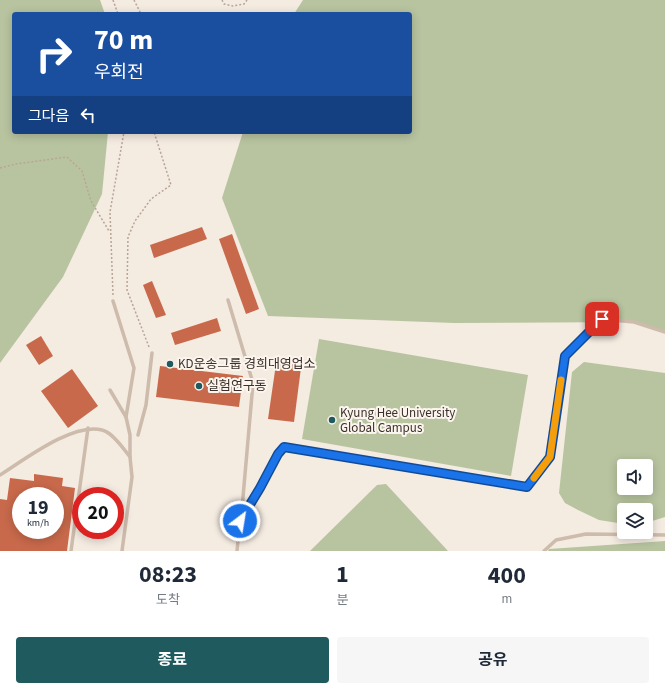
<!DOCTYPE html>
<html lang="ko">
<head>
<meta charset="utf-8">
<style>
	:root { --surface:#fff; --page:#f6f6f7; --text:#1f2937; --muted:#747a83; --accent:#1f5a5e }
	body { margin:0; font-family:"Source Sans 3","Noto Sans KR",sans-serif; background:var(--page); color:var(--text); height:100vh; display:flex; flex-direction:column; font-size:15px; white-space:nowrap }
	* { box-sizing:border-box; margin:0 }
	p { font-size:13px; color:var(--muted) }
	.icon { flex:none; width:22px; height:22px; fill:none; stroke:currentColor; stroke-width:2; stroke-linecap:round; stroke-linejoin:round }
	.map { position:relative; height:551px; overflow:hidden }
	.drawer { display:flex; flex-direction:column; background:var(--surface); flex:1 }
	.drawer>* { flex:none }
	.banner { position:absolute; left:12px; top:12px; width:400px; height:122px; border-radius:4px; box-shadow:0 2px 10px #0003; background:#1a4fa0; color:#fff; overflow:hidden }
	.tools { position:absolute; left:617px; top:459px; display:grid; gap:8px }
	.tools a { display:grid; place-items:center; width:36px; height:36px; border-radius:4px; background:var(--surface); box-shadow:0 2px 10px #0003; font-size:20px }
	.speed { position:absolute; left:12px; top:487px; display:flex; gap:8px; font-size:20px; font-weight:700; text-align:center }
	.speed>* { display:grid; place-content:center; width:52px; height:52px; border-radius:50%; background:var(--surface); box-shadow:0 2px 10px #0003; line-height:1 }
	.speed small { font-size:10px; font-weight:400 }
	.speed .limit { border:6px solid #d22; background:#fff; color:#111 }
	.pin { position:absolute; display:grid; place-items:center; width:34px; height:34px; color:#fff; margin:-17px; border-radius:8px; box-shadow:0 2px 6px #0006 }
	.me { position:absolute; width:44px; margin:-22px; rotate:31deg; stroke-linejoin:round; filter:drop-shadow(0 0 3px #0008) }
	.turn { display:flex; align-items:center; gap:14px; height:84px; padding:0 16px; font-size:18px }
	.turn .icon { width:52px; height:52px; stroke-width:2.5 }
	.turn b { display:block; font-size:28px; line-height:34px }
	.then { display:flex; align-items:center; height:38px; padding:0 16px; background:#0003; gap:8px; font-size:15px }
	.eta { display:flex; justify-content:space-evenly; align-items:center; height:68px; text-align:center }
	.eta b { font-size:24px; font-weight:700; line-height:28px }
	.primary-button { display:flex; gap:8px; margin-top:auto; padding:8px 16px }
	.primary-button a { flex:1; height:46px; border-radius:4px; background:var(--accent); color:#fff; font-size:16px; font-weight:700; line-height:46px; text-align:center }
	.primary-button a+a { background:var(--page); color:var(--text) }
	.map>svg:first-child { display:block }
</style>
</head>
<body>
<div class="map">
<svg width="665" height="551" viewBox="0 0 665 551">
	<rect width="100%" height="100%" fill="#f4ebe1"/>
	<!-- green -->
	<g fill="#b8c4a0" fill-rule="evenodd">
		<polygon points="0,0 100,0 105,14 14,14 14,132 108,132 102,194 63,277 0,363"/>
		<polygon points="303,0 665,0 665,331 634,322 454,323 268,316 222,198 243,132 410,132 410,14 294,14"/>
		<polygon points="319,339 528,375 511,476 302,439"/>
		<path d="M584,362L665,373V517L646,523V510H624V524L599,520L578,510L565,503L559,493L572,372ZM624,466H646V488H624Z"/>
		<polygon points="386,484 448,551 310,551 377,485"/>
		<polygon points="665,541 665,551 548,551 549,549"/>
	</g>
	<!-- building -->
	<g fill="#c8694b" fill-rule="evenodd">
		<polygon points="202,227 207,239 154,258 150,245"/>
		<polygon points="232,234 259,309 246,314 219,239"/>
		<polygon points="152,281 166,315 156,318 143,285"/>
		<polygon points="217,318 221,331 175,345 171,333"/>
		<polygon points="41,336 53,356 39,365 26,345"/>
		<polygon points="277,357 302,360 294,422 268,419"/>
		<polygon points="160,366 243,376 239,407 156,397"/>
		<polygon points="72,369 98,406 68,428 41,391"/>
		<path d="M34,474L63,478L62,486L75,488L67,551H0V499L7,500L10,478L34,481ZM21,496H55V530H21Z"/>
	</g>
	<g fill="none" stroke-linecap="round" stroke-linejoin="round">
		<!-- path -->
		<g stroke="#b9a596" stroke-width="1.5" stroke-dasharray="2 2" stroke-linecap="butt">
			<polyline points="113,0 118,14"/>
			<polyline points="134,0 141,14"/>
			<polyline points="222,0 224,4 233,6 244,4 247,0"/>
			<polyline points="0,168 16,164 67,157 82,171 91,201 109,231"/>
			<polyline points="113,295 110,212 124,132"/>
			<polyline points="149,347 127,290 128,237 135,221 151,199 171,185 154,132"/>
		</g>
		<!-- lane -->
		<g stroke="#cdbbac" stroke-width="3.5">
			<polyline points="228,300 253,383 241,520"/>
			<polyline points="110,390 126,417"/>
			<polyline points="138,435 146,405 152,353"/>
			<path d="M0,475C24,460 73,422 102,430C112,432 124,449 130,457V435L126,417L134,368L113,301"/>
			<polyline points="71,551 88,428"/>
			<polyline points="122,551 132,477 130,457"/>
			<polyline points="237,551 240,521 260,488 278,454 284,447 527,487 550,457 565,356 601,319 634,322 665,332"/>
			<polyline points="544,551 556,540 586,534 665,535"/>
		</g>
	</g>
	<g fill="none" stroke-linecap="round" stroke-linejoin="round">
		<defs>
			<polyline id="route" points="240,521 260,488 278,454 284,447 527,487 550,457 565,356 602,319"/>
		</defs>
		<!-- route casing -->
		<use href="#route" stroke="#114b97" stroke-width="10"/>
		<!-- route -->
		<use href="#route" stroke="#1a73e8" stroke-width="7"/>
		<!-- slow -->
		<polyline stroke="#f59e0b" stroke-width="7" points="534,478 550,457 561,380"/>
	</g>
	<!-- markers -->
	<g fill="#1f5a5e" stroke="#fbf5ee" stroke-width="1.5">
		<circle cx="170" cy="364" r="4"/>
		<circle cx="199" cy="386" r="4"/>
		<circle cx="332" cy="420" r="4"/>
	</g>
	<g text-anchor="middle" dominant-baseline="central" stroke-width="4" stroke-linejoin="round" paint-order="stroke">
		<!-- poi labels -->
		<g font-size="13" fill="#3b302b" stroke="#fbf5ee" text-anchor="start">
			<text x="178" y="364">KD운송그룹 경희대영업소</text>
			<text x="207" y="386">실험연구동</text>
			<text x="340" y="413">Kyung Hee University<tspan x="340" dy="15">Global Campus</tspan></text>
		</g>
	</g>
</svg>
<div class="tools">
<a><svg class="icon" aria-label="sound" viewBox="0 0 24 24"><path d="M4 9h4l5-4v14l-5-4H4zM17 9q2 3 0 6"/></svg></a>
<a><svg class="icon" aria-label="layers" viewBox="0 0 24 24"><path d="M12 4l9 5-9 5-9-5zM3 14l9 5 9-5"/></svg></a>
</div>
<div class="speed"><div>19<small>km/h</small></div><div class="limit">20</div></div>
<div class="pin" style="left:602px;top:319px;background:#d93025"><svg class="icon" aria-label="arrive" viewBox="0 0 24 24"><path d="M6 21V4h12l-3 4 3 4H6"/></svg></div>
<svg class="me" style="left:240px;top:521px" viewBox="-20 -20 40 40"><circle r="17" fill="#1a73e8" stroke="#fff" stroke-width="3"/><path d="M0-11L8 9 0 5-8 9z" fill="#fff"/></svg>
<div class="banner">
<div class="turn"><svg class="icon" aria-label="right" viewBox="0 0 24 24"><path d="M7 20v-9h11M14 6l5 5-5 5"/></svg><div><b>70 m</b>우회전</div></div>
<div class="then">그다음<svg class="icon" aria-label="left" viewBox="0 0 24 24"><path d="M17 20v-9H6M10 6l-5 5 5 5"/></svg></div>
</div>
</div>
<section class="drawer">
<div class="eta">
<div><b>08:23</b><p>도착</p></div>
<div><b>1</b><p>분</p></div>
<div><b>400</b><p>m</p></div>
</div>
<div class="primary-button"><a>종료</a><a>공유</a></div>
</section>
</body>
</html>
